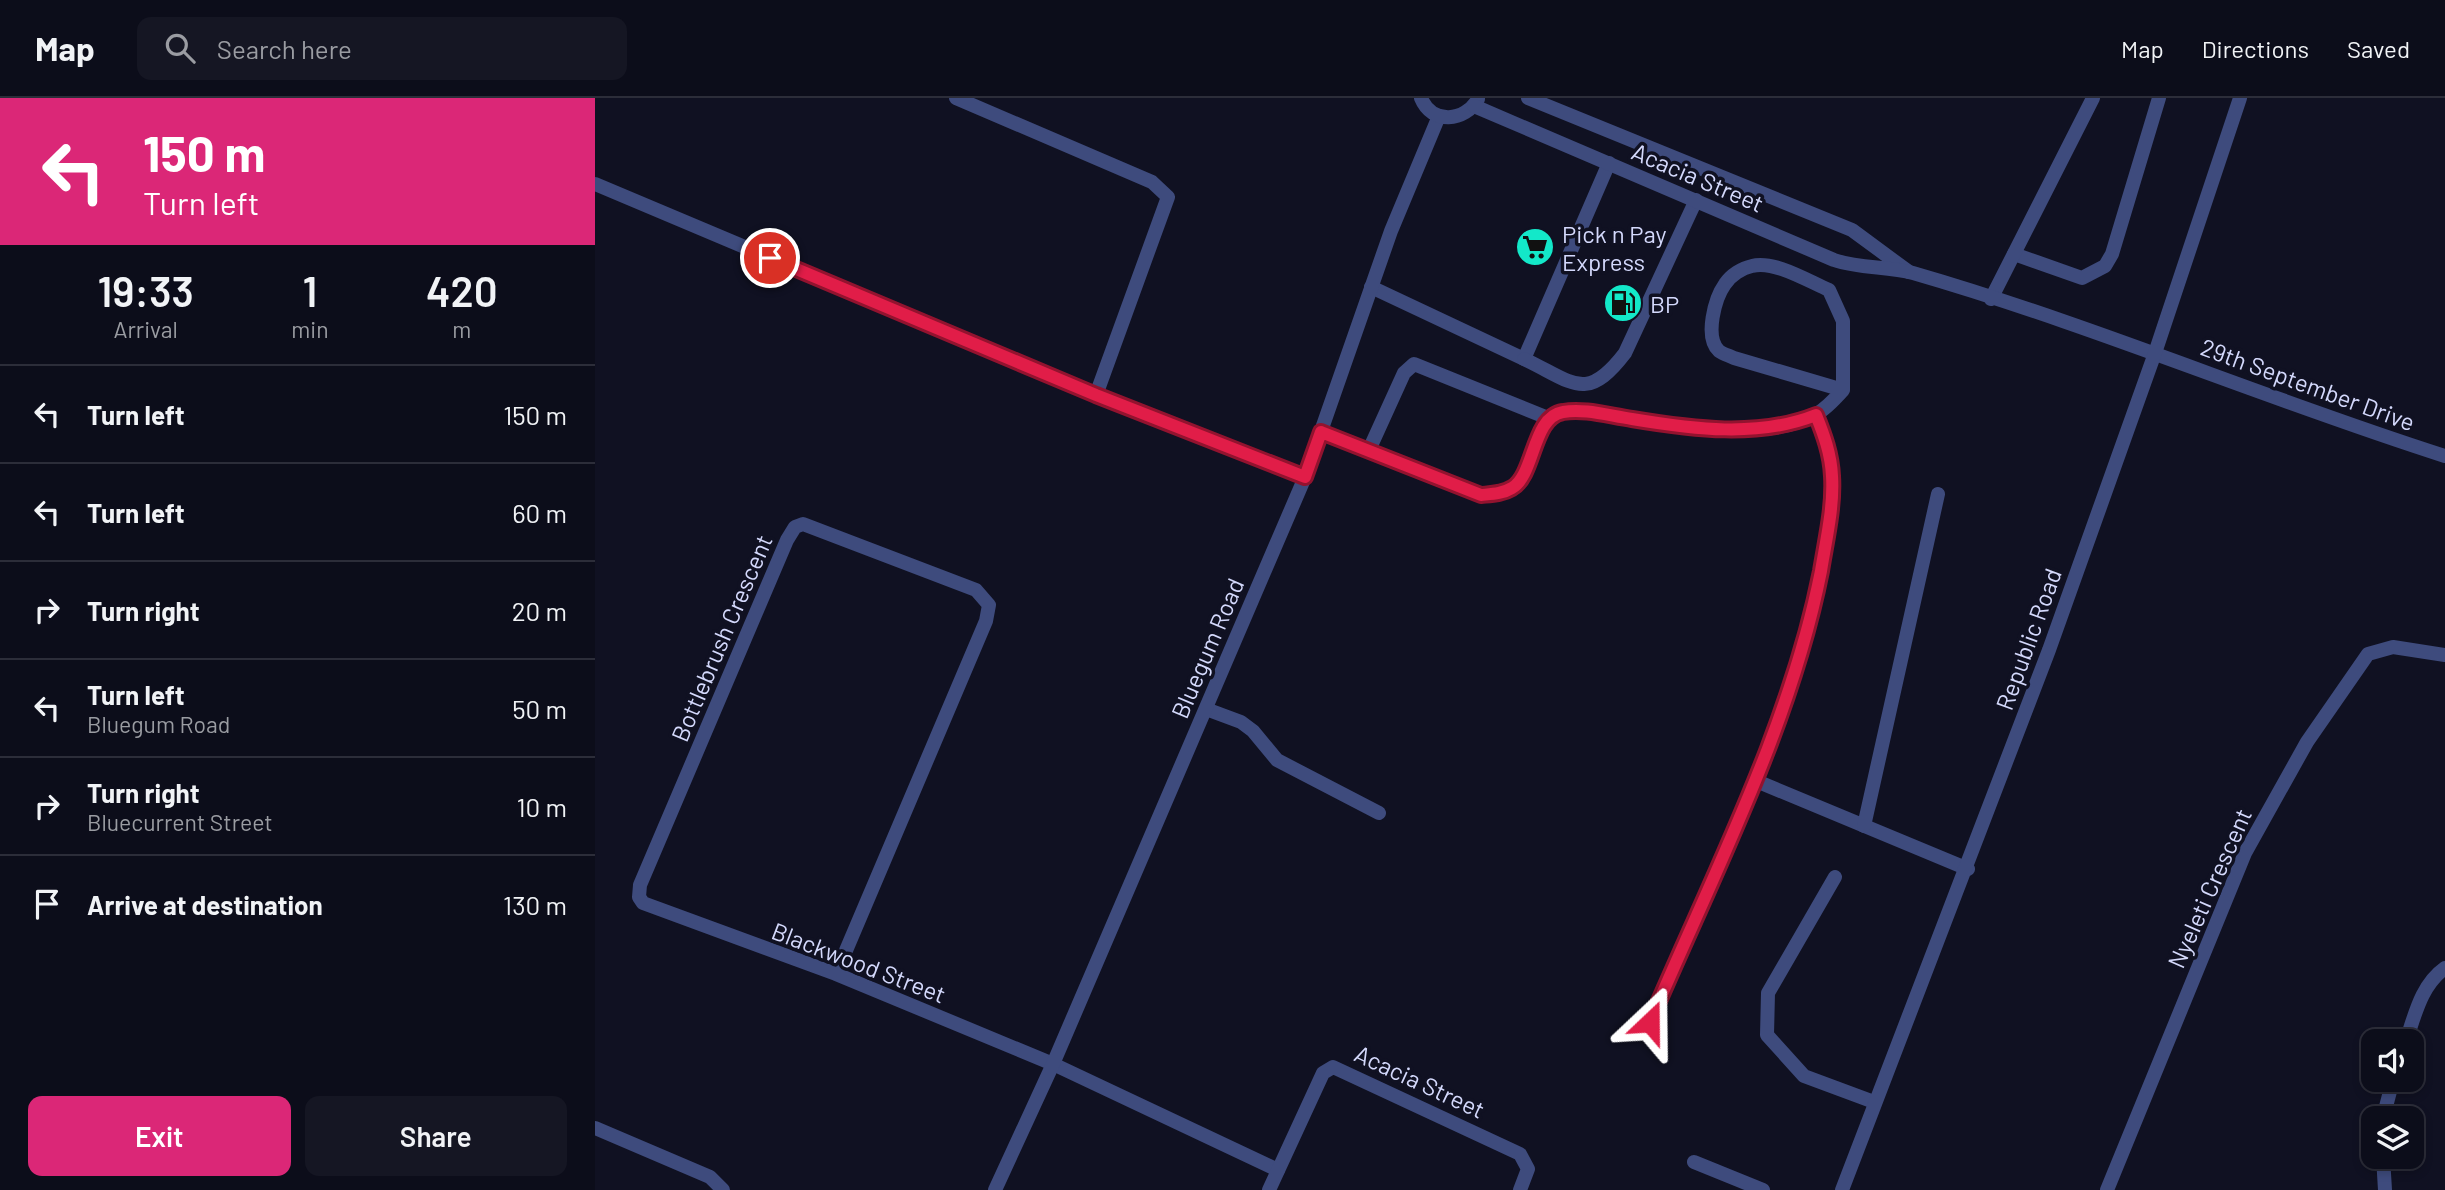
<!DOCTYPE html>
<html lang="en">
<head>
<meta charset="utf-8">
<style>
	:root { --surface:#0c0d1a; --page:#151623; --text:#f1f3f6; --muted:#9a9ca2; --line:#2c2d39; --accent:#db2777 }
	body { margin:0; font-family:Barlow,sans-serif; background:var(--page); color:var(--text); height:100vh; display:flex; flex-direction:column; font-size:26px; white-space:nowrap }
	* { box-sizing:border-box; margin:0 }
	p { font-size:23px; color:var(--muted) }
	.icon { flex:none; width:38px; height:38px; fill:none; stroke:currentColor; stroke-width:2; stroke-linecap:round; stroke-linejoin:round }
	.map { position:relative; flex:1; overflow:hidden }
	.side { display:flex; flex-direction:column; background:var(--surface); width:595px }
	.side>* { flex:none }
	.guide { background:#db2777; color:#fff; overflow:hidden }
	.tools { position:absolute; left:1766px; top:931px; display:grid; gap:14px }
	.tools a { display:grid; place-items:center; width:63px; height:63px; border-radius:14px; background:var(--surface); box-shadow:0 4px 10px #0003,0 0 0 2px var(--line); font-size:35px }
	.pin { position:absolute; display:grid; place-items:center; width:60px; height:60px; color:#fff; margin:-30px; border:4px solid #fff; border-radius:50%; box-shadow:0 2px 7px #0007 }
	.me { position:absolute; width:77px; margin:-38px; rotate:23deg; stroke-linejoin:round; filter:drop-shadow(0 0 5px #0008) }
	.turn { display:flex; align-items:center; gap:24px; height:147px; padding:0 28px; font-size:32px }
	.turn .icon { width:91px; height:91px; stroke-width:2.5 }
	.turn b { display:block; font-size:49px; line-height:60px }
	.eta { display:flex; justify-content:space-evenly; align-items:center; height:119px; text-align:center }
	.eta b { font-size:42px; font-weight:600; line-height:49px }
	.cta { display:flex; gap:14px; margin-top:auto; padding:14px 28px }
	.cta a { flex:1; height:80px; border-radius:14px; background:var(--accent); color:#fff; font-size:28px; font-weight:600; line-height:80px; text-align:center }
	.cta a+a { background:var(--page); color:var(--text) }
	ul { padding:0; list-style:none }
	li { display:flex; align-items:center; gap:21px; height:98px; padding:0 28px; border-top:2px solid var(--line) }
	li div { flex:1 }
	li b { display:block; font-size:26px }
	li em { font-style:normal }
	header { display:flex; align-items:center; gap:42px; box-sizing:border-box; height:98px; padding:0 35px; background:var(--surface); border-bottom:2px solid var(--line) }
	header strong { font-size:33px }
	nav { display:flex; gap:38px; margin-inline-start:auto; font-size:24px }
	.search { width:490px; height:63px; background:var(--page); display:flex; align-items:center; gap:18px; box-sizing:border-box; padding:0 24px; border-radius:14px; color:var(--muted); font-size:26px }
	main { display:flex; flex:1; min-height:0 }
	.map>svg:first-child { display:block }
</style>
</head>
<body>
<header>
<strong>Map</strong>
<div class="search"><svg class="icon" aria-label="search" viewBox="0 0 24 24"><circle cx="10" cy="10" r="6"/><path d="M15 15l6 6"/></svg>Search here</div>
<nav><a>Map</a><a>Directions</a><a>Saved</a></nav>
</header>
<main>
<section class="side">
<div class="guide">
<div class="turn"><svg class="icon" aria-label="left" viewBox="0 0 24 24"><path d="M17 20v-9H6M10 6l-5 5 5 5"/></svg><div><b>150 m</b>Turn left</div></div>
</div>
<div class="eta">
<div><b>19:33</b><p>Arrival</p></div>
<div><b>1</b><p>min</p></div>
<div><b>420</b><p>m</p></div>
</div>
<ul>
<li><svg class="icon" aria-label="left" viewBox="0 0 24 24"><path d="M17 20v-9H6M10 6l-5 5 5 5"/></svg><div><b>Turn left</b></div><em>150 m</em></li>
<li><svg class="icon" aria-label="left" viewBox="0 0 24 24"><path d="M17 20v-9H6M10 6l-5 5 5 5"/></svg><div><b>Turn left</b></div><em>60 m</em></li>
<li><svg class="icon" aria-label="right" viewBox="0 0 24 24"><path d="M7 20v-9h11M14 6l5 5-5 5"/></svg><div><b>Turn right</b></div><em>20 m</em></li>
<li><svg class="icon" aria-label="left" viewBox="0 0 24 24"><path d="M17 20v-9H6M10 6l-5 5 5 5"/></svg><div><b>Turn left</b><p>Bluegum Road</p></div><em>50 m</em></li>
<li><svg class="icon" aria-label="right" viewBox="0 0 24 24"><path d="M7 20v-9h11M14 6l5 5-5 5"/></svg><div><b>Turn right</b><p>Bluecurrent Street</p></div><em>10 m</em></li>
<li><svg class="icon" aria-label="arrive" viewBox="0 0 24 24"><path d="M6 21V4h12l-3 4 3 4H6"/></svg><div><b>Arrive at destination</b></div><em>130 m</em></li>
</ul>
<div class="cta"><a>Exit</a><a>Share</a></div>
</section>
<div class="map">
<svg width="1850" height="1092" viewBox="0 0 1850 1092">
	<rect width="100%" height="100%" fill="#101122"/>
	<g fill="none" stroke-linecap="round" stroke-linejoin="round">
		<!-- service -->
		<g stroke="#3e4b7d" stroke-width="14">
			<polyline points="1419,156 1487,180 1510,168 1517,156 1564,0"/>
			<polyline points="776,189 929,261 1014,65"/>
			<polyline points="1396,201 1498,0"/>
			<path d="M929,261C978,284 991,306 1030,255L1101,102"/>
			<path d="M726,334L886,397C897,396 907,396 917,390C942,375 935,320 968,314C988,310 1011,317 1031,320C1084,329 1171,344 1220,317C1231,311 1240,301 1248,292V223L1234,192C1213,183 1179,162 1157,168C1147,170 1136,177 1130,186C1120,200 1109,239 1124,253C1128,256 1135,258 1139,260L1248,292"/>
			<polyline points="774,352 809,275 819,266 953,320"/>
			<polyline points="611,611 646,624 658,633 682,662 784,715"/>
			<polyline points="1159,682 1373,771"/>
			<polyline points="1269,728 1343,396"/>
			<polyline points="1240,779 1173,895 1172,937 1209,978 1279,1004"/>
			<path d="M1055,924C1117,779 1196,628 1226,473C1231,442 1239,409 1237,378C1236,356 1229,337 1221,317"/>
			<polyline points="1099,1064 1168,1092"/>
		</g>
		<!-- minor -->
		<g stroke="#3e4b7d" stroke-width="14">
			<polyline points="361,0 557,84 573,99 501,297"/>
			<polyline points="0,86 501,297 710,379"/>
			<polyline points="241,876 391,523 394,507 381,492 208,426 200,429 192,442 45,787 44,799 48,805 241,876 458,966 683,1072"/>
			<path d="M1811,943C1820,917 1826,887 1850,870"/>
			<polyline points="1788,1020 1798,982"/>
			<polyline points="0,1030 115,1079 128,1092"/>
			<polyline points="1788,1059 1790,1092"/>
			<polyline points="400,1092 458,966 710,379 796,133 844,18"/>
			<polyline points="674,1092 728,975 738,969 925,1056 933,1071 925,1092"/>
			<polyline points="1512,1092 1650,755 1712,644 1773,556 1798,549 1850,557"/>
		</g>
		<!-- tertiary -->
		<g stroke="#3e4b7d" stroke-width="14">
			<path d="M826,0C837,27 870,24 883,1"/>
			<polyline points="933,0 1257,132 1314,174"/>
			<path d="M879,8L1239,162C1265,171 1292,168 1318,175C1498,227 1671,301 1850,358"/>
			<polyline points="1247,1092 1454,552 1560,255 1645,0"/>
		</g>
	</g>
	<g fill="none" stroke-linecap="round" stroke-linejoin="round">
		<defs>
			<path id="route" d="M175,160L501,297L710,379L726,334L886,397C897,396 907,396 917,390C940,377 937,319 968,314C989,310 1015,318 1037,321C1097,331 1163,340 1221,317C1229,337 1236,356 1237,378C1239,409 1231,442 1226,473C1195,630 1117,778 1055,924"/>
		</defs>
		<!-- route casing -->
		<use href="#route" stroke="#92132f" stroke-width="18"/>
		<!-- route -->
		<use href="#route" stroke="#e11d48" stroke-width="12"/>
	</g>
	<!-- icons -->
	<defs>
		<symbol id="supermarket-disc" viewBox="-11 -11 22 22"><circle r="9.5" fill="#13e8c9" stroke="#101122"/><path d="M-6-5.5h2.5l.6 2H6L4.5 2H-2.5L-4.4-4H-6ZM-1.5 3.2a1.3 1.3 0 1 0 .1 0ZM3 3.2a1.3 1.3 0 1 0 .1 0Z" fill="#111"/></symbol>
		<symbol id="fuel-disc" viewBox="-11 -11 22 22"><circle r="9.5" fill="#13e8c9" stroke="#101122"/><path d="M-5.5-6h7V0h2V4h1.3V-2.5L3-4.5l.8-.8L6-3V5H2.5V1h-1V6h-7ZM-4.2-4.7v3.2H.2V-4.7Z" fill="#111"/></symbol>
	</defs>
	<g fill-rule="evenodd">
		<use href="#supermarket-disc" x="918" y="127" width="44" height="44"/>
		<use href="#fuel-disc" x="1006" y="183" width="44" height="44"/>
	</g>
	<g text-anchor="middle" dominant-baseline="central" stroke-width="7" stroke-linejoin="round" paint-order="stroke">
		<!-- street labels -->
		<g font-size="24" fill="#d4d9fc" stroke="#101122">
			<text transform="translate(1103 79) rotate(23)">Acacia Street</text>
			<text transform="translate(1713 286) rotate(20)">29th September Drive</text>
			<text transform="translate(126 540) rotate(-67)">Bottlebrush Crescent</text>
			<text transform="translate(1433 541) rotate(-70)">Republic Road</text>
			<text transform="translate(612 550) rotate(-67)">Bluegum Road</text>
			<text transform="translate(1614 790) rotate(-66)">Nyeleti Crescent</text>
			<text transform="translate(264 864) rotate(21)">Blackwood Street</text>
			<text transform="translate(825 983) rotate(25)">Acacia Street</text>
		</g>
		<!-- poi labels -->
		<g font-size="24" fill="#d4d9fc" stroke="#101122" text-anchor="start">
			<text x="967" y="135">Pick n Pay<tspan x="967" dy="28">Express</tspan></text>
			<text x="1055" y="205">BP</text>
		</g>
	</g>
</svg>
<div class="tools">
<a><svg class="icon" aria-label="sound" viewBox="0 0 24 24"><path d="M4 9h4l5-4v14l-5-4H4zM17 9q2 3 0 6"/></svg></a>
<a><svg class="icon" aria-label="layers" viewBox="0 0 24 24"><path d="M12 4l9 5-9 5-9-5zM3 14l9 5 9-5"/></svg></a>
</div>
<div class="pin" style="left:175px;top:160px;background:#d93025"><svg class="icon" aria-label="arrive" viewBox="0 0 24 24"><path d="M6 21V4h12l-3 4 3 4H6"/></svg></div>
<svg class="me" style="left:1055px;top:924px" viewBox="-20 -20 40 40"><path d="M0-17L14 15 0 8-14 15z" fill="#e11d48" stroke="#fff" stroke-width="4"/></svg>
</div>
</main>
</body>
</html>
